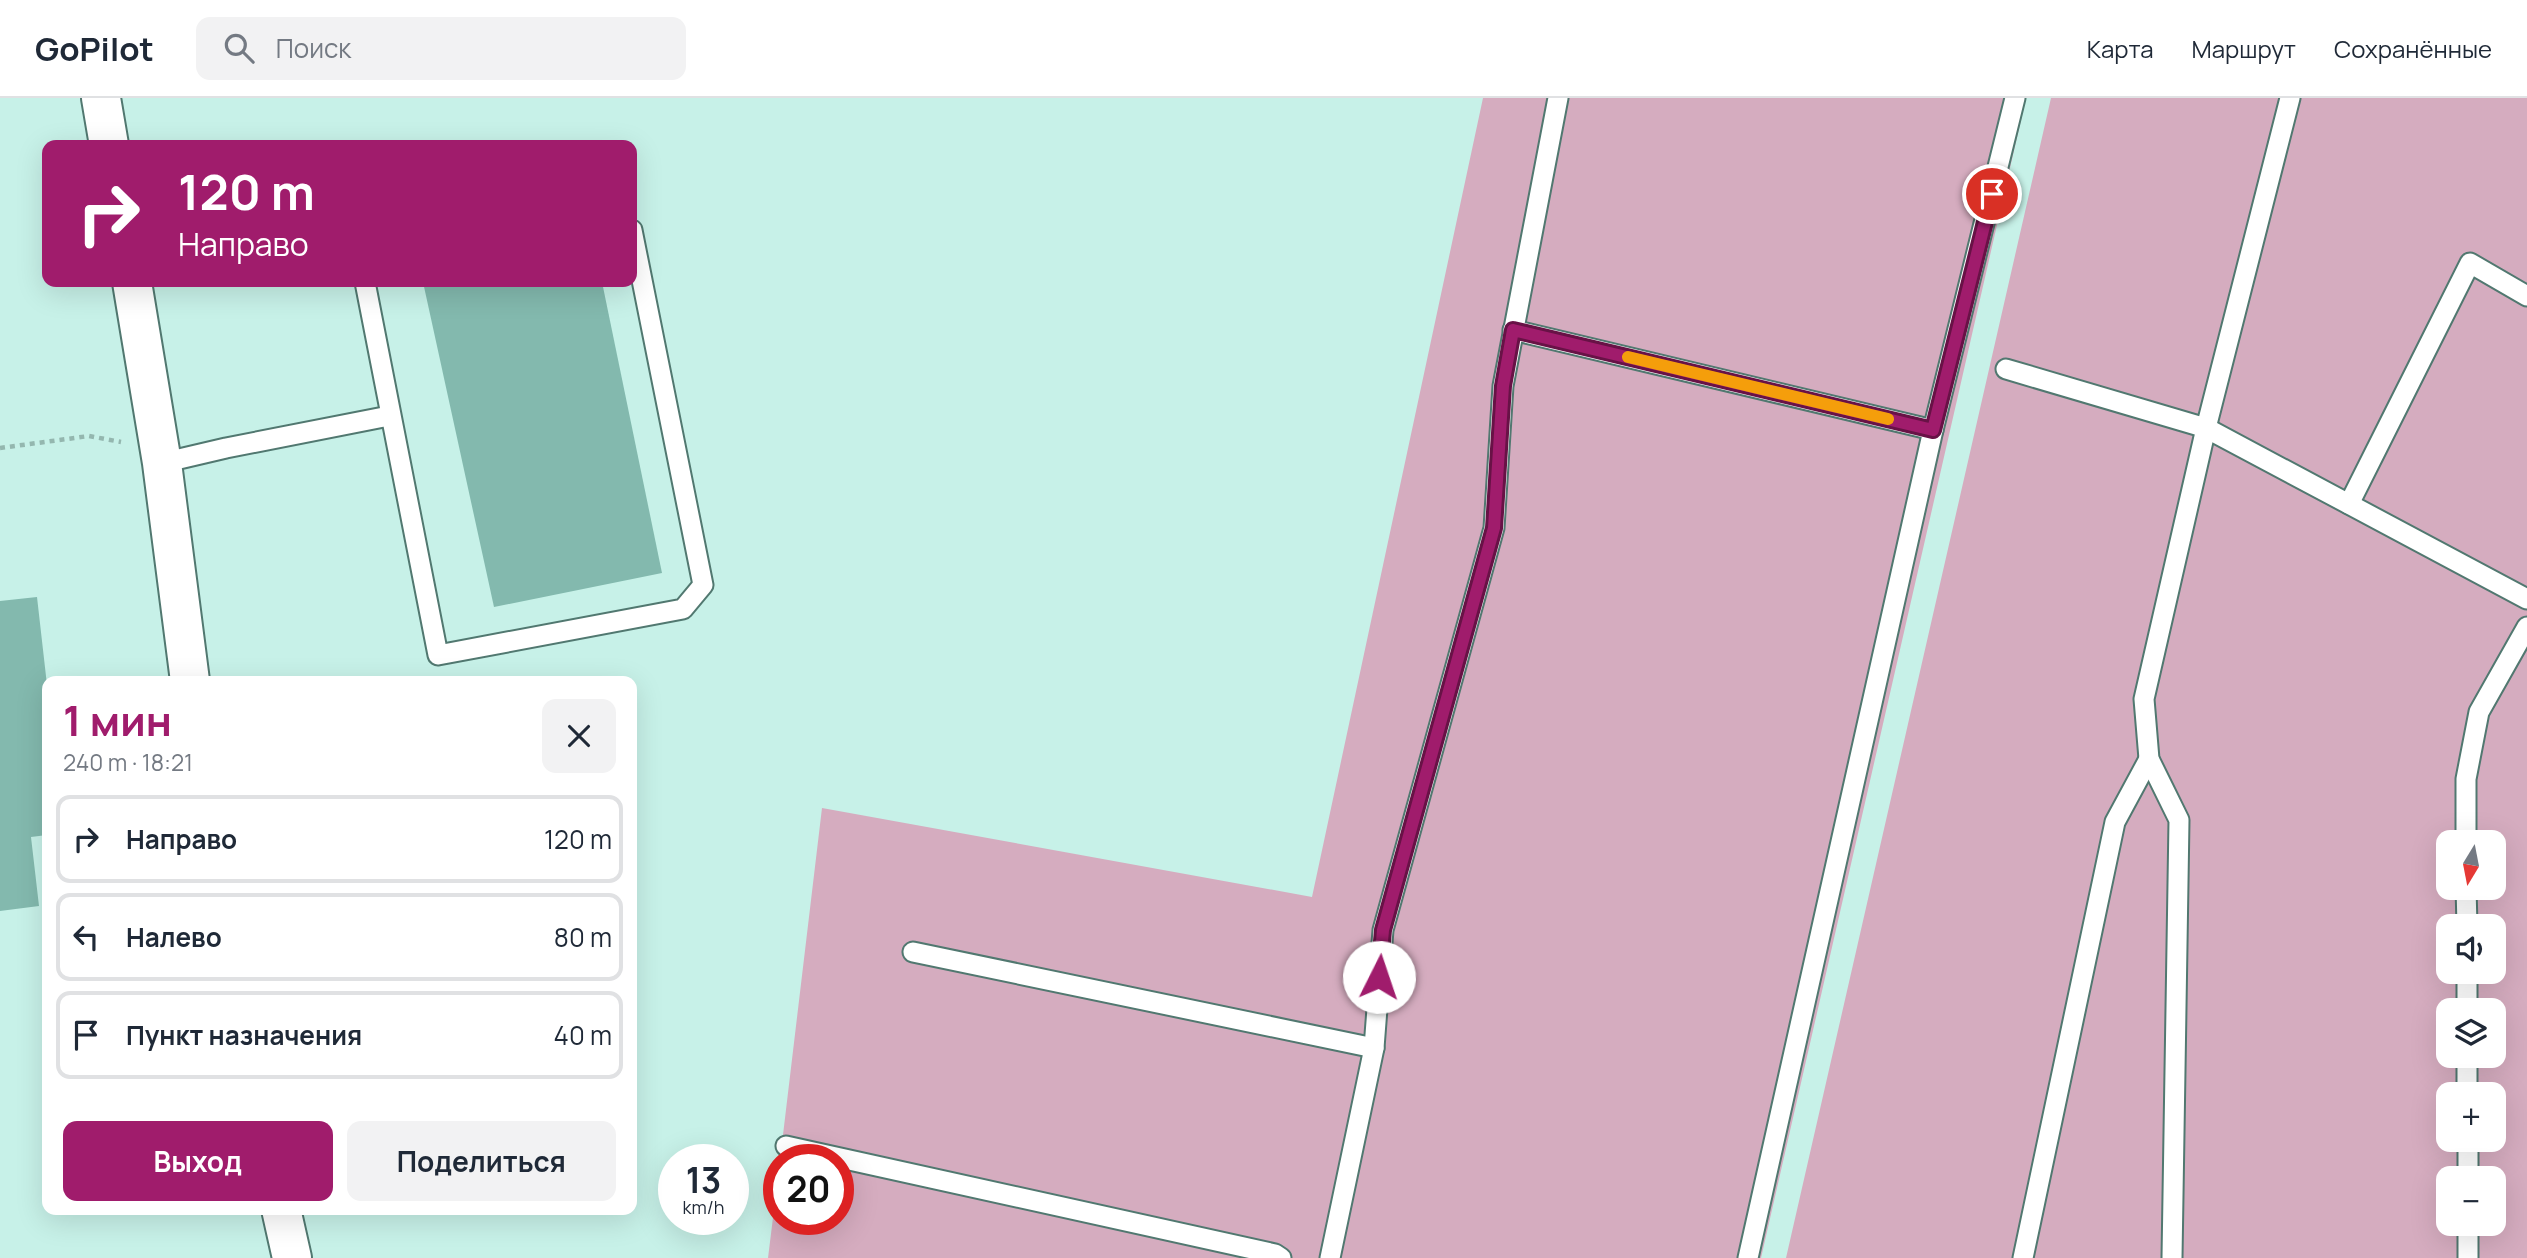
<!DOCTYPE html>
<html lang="ru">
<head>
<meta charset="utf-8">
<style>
	:root { --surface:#fff; --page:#f2f2f3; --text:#1f2937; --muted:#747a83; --line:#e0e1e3; --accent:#a01c6c }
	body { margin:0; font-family:Manrope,sans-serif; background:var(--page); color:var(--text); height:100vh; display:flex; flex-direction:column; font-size:26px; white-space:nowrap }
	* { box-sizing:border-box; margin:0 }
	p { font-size:23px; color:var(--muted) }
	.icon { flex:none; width:38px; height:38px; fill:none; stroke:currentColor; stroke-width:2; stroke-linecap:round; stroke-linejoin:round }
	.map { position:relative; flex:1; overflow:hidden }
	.side { position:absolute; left:42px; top:578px; width:595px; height:539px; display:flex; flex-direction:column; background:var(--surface); border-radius:14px; box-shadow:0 7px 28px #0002 }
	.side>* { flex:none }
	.top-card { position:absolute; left:42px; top:42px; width:595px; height:147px; border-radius:14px; box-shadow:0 7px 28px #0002; background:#a01c6c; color:#fff; overflow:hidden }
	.needle { width:46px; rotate:190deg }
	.fabs { position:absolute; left:2436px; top:732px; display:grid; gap:14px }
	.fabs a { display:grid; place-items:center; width:70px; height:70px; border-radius:14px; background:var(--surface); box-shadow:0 7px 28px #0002; font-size:35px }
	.speed { position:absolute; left:658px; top:1046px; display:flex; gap:14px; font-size:35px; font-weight:700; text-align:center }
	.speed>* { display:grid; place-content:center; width:91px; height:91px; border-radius:50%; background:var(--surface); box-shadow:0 7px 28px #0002; line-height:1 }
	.speed small { font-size:18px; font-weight:400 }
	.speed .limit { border:10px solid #d22; background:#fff; color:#111 }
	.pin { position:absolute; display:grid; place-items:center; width:60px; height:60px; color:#fff; margin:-30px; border:4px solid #fff; border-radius:50%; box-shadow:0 2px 7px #0007 }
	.me { position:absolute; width:77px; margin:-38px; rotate:4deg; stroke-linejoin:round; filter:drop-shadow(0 0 5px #0008) }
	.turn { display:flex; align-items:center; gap:24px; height:147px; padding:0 21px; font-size:32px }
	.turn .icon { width:91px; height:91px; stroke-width:2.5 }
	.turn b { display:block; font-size:49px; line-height:60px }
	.round { display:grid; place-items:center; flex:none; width:74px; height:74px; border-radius:14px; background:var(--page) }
	.head { display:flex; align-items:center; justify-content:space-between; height:119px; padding:0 21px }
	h1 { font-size:42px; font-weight:700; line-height:52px; color:var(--accent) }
	.action { display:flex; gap:14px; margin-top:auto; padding:14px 21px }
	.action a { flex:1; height:80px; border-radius:14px; background:var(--accent); color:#fff; font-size:28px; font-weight:700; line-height:80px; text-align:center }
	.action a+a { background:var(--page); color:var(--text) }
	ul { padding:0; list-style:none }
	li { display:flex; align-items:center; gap:21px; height:88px; margin:0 14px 10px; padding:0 7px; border:4px solid var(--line); border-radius:14px }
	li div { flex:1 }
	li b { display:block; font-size:26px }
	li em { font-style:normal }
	header { display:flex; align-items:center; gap:42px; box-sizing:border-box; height:98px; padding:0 35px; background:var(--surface); border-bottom:2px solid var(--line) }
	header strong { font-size:33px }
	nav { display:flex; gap:38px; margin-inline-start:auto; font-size:24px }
	.search { width:490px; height:63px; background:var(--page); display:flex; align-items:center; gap:18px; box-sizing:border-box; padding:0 24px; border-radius:14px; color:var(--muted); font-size:26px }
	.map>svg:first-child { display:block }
</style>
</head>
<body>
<header>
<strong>GoPilot</strong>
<div class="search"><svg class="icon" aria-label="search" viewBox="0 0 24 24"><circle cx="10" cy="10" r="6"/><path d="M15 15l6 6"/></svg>Поиск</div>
<nav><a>Карта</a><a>Маршрут</a><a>Сохранённые</a></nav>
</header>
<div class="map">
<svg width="2527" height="1160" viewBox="0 0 2527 1160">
	<rect width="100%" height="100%" fill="#c7f1e8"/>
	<!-- green -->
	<g fill="#d5acbf" fill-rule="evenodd">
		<polygon points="1483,0 2026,0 1761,1160 768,1160 779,1071 779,1122 838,1122 838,1062 780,1062 822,710 1312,799"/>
		<path d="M2051,0H2527V1160H1786ZM2448,744H2494V789H2448ZM2448,828H2494V873H2448ZM2448,912H2494V957H2448ZM2448,996H2494V1041H2448ZM2448,1080H2494V1125H2448Z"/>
	</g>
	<!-- building -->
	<g fill="#83b9ae">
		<polygon points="423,184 602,184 662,475 494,509"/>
		<polygon points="37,499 47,587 47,737 31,739 39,808 0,813 0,503"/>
	</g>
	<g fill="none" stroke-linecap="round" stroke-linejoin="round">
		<defs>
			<g id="service">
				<polyline points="365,184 438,557 683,511 703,487 632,132"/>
				<polyline points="1513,232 1933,332"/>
				<polyline points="2006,271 2206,330 2527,501"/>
				<polyline points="162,365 226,350 389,318"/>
				<polyline points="2349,406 2470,165 2527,198"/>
				<polyline points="2466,744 2466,681 2479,614 2527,529"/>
				<polyline points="2466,789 2467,828"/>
				<polyline points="913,854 1374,950"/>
				<polyline points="2467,873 2467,912"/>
				<polyline points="2467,957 2467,996"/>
				<polyline points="2468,1041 2468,1080"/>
				<polyline points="786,1048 1275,1156 1281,1160"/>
				<polyline points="2468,1125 2468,1160"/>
				<polyline points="1330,1160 1374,950 1383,832 1494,430 1503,288 1558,0"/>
				<polyline points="1748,1160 1933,332 2015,0"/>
				<polyline points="2023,1160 2115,724 2149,661"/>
				<polyline points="2172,1160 2179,722 2149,661 2144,601 2206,330 2290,0"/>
			</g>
			<g id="minor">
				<polyline points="101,0 109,47"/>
				<polyline points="132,184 162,365 190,583"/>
				<polyline points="281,1111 292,1160"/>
			</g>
		</defs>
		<!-- service casing -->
		<use href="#service" stroke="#517870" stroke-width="23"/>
		<!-- minor casing -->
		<use href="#minor" stroke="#517870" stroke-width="42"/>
		<!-- path -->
		<polyline stroke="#94b7af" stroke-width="4.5" stroke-dasharray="5 5" stroke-linecap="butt" points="0,350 89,338 121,344"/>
		<!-- service -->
		<use href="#service" stroke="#fff" stroke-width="19"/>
		<!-- minor -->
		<use href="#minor" stroke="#fff" stroke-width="38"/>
	</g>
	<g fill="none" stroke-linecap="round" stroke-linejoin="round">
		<defs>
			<polyline id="route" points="1379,879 1383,832 1494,430 1503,288 1513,232 1933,332 1992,96"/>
		</defs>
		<!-- route casing -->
		<use href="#route" stroke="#681246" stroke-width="18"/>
		<!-- route -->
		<use href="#route" stroke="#a01c6c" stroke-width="12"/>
		<!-- slow -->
		<polyline stroke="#f59e0b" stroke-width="12" points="1628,259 1888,321"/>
	</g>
</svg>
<div class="fabs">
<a><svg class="needle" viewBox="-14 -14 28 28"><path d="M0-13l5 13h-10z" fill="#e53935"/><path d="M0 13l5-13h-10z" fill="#747a83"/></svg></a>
<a><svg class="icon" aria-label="sound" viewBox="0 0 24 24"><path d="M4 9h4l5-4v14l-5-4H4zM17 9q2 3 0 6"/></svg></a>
<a><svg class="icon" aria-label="layers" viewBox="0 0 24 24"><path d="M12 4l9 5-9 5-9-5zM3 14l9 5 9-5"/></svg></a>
<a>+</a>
<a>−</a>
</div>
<div class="speed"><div>13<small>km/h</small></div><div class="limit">20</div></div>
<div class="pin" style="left:1992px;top:96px;background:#d93025"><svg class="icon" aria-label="arrive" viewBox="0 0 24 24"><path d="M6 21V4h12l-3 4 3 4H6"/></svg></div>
<svg class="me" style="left:1379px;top:879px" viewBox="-20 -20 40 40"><circle r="19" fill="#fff"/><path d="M0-13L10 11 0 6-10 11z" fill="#a01c6c"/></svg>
<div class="top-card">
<div class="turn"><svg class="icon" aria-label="right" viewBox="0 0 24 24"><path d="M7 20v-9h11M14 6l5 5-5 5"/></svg><div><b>120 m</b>Направо</div></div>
</div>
<section class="side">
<div class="head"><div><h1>1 мин</h1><p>240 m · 18:21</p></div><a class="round"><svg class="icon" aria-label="close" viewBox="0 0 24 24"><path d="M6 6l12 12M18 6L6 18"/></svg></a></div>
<ul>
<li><svg class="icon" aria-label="right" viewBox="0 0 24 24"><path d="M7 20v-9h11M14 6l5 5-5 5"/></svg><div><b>Направо</b></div><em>120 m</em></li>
<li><svg class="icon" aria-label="left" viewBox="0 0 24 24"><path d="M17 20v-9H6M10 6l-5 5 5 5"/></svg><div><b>Налево</b></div><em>80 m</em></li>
<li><svg class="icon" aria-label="arrive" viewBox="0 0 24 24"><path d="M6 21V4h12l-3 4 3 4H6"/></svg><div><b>Пункт назначения</b></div><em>40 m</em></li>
</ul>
<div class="action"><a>Выход</a><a>Поделиться</a></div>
</section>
</div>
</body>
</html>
